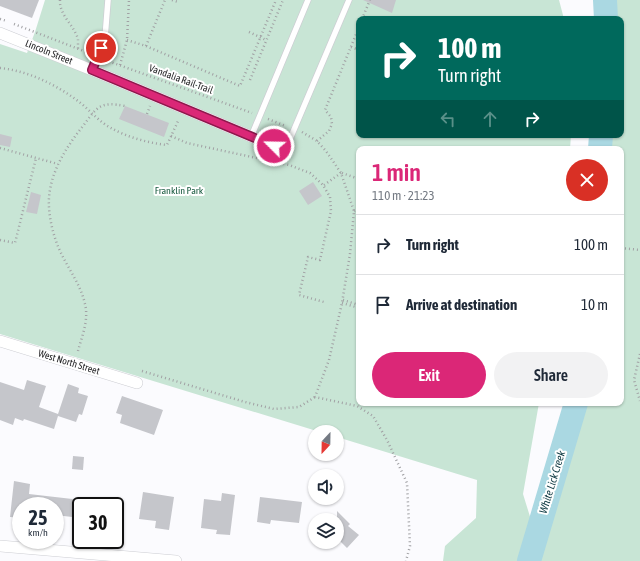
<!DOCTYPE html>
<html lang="en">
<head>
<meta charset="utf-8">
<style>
	:root { --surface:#fff; --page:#f2f2f3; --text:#1f2937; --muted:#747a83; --line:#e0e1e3; --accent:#db2777 }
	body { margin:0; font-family:"Asap Condensed",sans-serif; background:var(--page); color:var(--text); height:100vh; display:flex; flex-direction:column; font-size:15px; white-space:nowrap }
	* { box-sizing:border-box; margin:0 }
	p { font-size:13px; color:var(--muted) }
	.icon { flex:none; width:22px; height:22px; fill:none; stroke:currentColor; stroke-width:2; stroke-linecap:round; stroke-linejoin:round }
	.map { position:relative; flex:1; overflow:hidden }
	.drawer { position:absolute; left:356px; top:146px; width:268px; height:260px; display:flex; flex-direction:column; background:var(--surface); border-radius:8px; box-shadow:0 1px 3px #0004 }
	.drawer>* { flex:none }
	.banner { position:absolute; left:356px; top:16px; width:268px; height:122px; border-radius:8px; box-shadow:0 1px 3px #0004; background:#00695c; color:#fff; overflow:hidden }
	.needle { width:26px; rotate:202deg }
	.controls { position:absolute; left:308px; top:425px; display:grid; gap:8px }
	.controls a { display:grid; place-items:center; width:36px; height:36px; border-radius:50%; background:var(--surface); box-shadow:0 1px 3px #0004; font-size:20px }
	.speed { position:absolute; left:12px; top:497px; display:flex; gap:8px; font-size:20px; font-weight:700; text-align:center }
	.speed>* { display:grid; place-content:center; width:52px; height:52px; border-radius:50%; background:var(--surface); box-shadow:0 1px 3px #0004; line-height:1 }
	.speed small { font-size:10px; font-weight:400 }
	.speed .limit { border:2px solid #111; border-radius:6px; background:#fff; color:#111 }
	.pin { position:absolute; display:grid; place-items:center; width:34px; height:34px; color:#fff; margin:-17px; border:2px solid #fff; border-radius:50%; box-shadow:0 1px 4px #0007 }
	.me { position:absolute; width:44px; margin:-22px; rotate:293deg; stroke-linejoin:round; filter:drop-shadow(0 0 3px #0008) }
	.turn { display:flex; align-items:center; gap:14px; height:84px; padding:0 16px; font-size:18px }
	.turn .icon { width:52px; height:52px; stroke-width:2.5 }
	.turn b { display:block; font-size:28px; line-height:34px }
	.lanes { display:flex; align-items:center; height:38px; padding:0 16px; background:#0003; justify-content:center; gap:20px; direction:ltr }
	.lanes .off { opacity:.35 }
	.round { display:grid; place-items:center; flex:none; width:42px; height:42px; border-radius:21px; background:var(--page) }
	.summary { display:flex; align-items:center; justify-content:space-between; height:68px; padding:0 16px }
	h1 { font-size:24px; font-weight:600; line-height:30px; color:var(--accent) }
	.cta { display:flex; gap:8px; margin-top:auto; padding:8px 16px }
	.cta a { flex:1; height:46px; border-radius:24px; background:var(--accent); color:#fff; font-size:16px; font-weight:600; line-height:46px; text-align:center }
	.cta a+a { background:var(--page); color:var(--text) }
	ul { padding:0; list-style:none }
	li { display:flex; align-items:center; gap:12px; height:60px; padding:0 16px; border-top:1px solid var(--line) }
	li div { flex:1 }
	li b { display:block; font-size:15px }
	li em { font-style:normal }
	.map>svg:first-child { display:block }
</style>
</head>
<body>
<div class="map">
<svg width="640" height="561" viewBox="0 0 640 561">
	<rect width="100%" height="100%" fill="#fbfbfe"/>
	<!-- green -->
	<polygon fill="#c8e5d5" points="45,0 559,0 564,19 359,19 359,135 571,135 570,149 359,149 359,403 539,403 523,494 536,536 576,403 621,403 621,149 600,149 601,135 621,135 621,19 606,19 605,0 640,0 640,561 443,561 445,546 476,518 477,480 337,437 337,432 320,432 0,334 0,44 27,53 35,32"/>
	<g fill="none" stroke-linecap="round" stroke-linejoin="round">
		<!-- river -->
		<g stroke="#aad8e2" stroke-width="24">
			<polyline points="605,0 606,19"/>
			<polyline points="600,149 601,135"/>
			<polyline points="529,561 576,403"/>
		</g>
	</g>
	<!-- building -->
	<g fill="#c5c6cb">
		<polygon points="0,0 39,0 32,18 0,6"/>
		<polygon points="363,0 396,0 392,13"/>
		<polygon points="125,106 169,123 164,137 119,119"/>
		<polygon points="0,134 12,137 10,147 0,145"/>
		<polygon points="313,182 322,196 308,205 299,191"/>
		<polygon points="31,192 41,195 37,214 26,212"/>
		<polygon points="27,380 46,386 39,407 58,414 68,384 79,388 78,393 88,396 82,415 79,414 76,422 58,416 54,429 24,419 23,421 15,418 13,425 0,420 0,382 24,390"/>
		<polygon points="122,396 163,410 154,435 120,423 122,415 116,413"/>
		<polygon points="73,456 84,457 83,470 72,469"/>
		<polygon points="14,481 30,484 29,494 81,500 81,518 55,515 55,506 21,506 21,518 10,517"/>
		<polygon points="143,492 174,497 169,530 155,528 156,521 139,519"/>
		<polygon points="222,493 235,495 230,535 216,534 217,530 201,528 204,499 221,501"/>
		<polygon points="260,497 302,502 299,523 271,520 270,524 257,522"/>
		<polygon points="337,511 350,524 348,526 359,535 347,548 337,538"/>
	</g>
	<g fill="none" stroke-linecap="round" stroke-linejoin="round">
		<defs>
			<g id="lane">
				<polyline points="92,70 105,38 108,0"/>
				<polyline points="251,137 308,0"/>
				<polyline points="274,146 283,145 290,139 349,0"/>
			</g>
			<g id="street">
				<polyline points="0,33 92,70 274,146"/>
				<polyline points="0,341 137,383"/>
				<polyline points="0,546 176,561"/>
			</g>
		</defs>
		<!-- lane casing -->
		<use href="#lane" stroke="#cdced3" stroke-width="7"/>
		<!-- street casing -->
		<use href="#street" stroke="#cdced3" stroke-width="12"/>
		<!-- path -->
		<g stroke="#a1a1a4" stroke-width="2.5" stroke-dasharray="1 3" stroke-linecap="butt">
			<path d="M60,0C59,15 74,25 78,39C78,42 78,46 78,49"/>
			<polyline points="172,0 178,2"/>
			<polyline points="0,19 7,21"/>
			<polyline points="362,19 370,0"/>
			<polyline points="14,24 89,53"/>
			<polyline points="249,32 266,40"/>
			<polyline points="127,40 146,46 240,86 276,0"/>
			<polyline points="146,46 165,0"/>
			<polyline points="351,47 359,50"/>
			<polyline points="105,60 252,113"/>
			<polyline points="120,65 127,40 129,0"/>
			<path d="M0,68C28,71 55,84 78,101C89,109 99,122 111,128C127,137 148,143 167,145L179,119"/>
			<polyline points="250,80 283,0"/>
			<polyline points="147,114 150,106"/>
			<polyline points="268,119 286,126"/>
			<polyline points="302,132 317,141 326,151 341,173 354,211 350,254 342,303 329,360 315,397 357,406 373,416 387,440 407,483 410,546 406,561"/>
			<polyline points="171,136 187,143 289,165 310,173 323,185 330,197 331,211 320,260 308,257 299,295 324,302"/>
			<polyline points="317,141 329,131 332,124 331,117 325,110 359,27"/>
			<polyline points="0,148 58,164"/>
			<polyline points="342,173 359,179"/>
			<polyline points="324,185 341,173"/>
			<polyline points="354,211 359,206"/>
			<polyline points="0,240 15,243 36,158"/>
			<polyline points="621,248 640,250"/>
			<polyline points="343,300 359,305"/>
			<polyline points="342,303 359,308"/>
			<path d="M78,351C82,336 89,320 85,304C81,286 70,271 62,255C53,238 46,209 50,190C54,166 68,145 83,126C97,107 100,101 125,106"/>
			<polyline points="640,354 634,380 640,401"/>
			<polyline points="142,371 245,402 274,409 299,407 315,397"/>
		</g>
		<!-- lane -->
		<use href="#lane" stroke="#fff" stroke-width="5.5"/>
		<!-- street -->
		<use href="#street" stroke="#fff" stroke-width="11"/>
	</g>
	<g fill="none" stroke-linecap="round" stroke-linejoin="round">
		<defs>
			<polyline id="route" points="101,48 92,70 274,146"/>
		</defs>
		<!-- route casing -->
		<use href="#route" stroke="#8e194d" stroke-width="10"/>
		<!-- route -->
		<use href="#route" stroke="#db2777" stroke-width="7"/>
	</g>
	<g text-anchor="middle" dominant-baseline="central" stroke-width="4" stroke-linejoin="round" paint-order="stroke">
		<!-- street labels -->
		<g font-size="10" fill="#252527" stroke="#fff">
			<text transform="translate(49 52) rotate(22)">Lincoln Street</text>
			<text transform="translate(181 79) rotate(20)">Vandalia Rail-Trail</text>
			<text transform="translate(69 362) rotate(17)">West North Street</text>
		</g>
		<!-- park labels -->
		<g font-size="10" fill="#185a3f" stroke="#fff">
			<text x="179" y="190">Franklin Park</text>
		</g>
		<!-- water labels -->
		<g font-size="11" font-style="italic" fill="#113c44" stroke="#fff">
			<text transform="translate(552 482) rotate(-73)">White Lick Creek</text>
		</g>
	</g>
</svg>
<div class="controls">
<a><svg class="needle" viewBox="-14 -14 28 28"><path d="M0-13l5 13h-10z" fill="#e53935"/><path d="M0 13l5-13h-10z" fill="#747a83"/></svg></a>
<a><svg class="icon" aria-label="sound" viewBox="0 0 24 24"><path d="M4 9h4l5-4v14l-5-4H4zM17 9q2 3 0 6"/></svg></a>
<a><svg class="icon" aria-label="layers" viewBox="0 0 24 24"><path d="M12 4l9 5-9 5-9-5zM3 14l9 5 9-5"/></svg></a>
</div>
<div class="speed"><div>25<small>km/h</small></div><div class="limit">30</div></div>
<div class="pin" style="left:101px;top:48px;background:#d93025"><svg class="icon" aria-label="arrive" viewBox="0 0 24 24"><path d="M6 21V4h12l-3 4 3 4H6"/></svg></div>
<svg class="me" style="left:274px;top:146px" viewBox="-20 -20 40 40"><circle r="17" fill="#db2777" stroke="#fff" stroke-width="3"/><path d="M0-11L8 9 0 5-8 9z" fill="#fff"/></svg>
<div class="banner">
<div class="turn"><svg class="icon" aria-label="right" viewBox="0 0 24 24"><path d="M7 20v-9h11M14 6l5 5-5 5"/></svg><div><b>100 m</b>Turn right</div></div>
<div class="lanes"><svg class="icon off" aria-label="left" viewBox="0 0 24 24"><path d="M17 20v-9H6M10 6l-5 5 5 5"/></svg><svg class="icon off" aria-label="ahead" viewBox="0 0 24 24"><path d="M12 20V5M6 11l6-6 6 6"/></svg><svg class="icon" aria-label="right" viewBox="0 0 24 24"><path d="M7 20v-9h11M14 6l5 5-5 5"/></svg></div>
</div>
<section class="drawer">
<div class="summary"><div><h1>1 min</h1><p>110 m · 21:23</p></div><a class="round" style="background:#d93025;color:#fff"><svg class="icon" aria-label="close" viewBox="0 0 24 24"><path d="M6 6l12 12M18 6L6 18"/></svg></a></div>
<ul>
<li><svg class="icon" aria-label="right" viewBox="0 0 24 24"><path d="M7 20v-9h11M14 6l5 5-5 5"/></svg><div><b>Turn right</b></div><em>100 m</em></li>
<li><svg class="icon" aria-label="arrive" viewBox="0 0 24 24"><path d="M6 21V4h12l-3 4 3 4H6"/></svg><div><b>Arrive at destination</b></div><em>10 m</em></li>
</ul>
<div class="cta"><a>Exit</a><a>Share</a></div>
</section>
</div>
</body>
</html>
